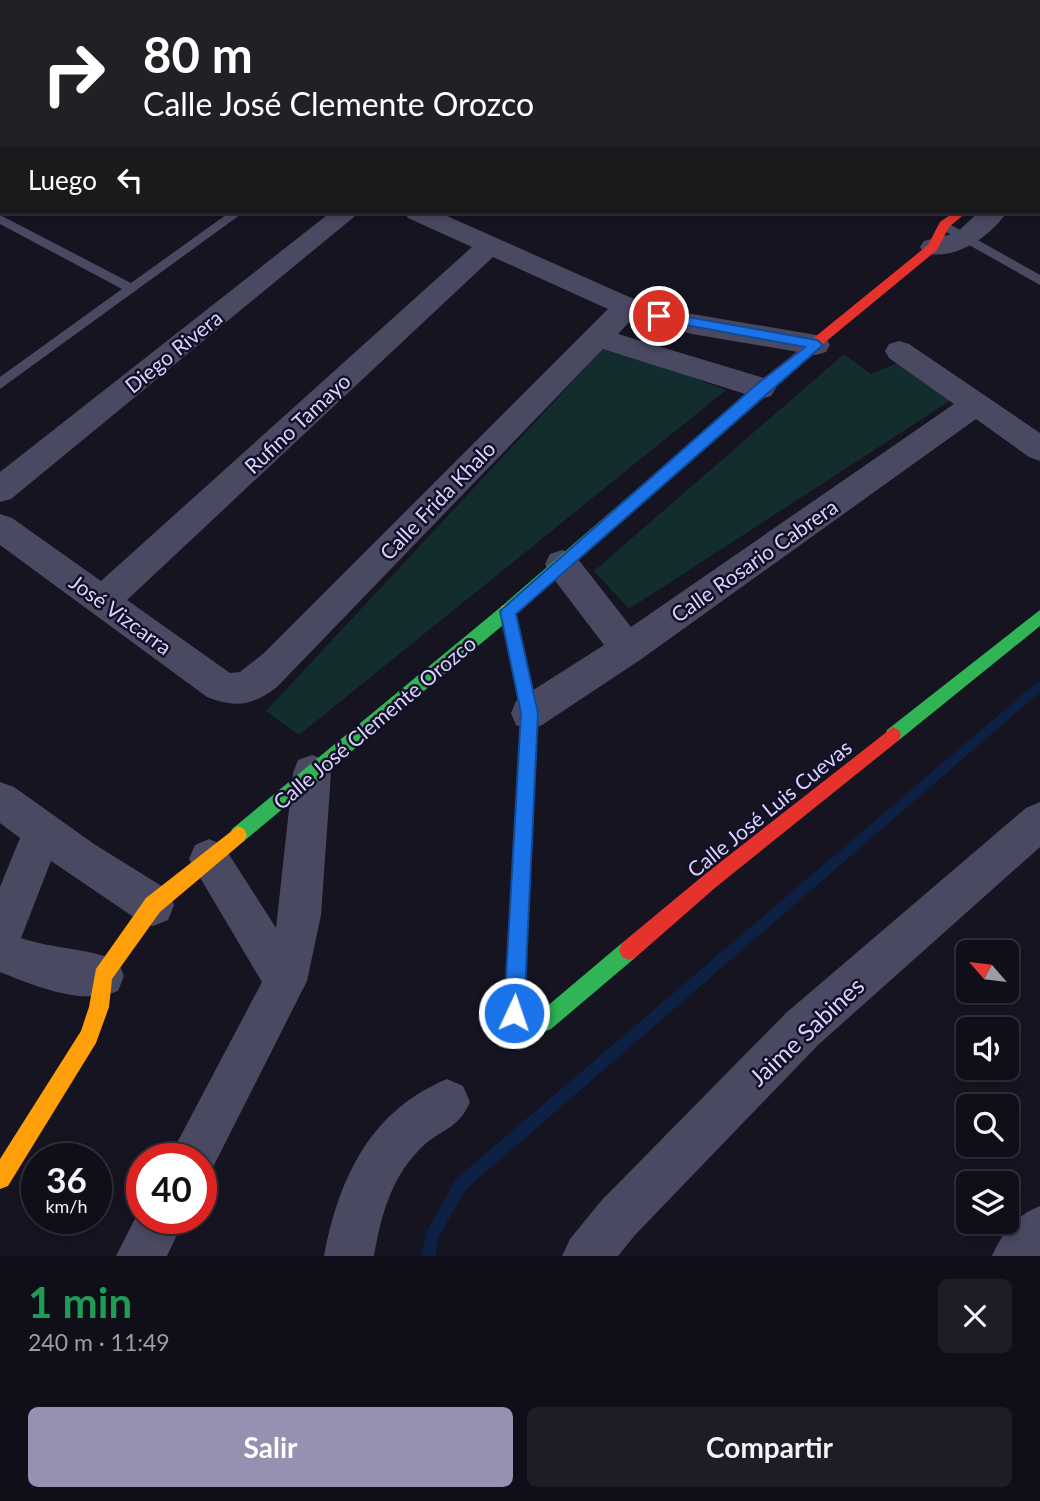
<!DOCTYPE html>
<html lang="es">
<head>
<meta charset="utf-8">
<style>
	:root { --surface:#100f19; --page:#1e1d26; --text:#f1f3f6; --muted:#9c9ca2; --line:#302f38; --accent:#9591b1 }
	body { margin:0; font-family:Lato,sans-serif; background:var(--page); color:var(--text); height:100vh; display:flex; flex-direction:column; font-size:26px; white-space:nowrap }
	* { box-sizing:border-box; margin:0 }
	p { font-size:23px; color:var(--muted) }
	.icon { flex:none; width:38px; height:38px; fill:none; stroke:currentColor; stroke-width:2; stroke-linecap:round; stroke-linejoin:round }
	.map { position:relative; height:1256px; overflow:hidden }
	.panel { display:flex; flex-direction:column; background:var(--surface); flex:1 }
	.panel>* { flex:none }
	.top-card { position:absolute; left:0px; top:0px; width:1041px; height:214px; box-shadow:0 4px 10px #0003,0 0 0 2px var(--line); background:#202124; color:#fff; overflow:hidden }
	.needle { width:46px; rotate:298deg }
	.fabs { position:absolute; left:956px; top:940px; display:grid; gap:14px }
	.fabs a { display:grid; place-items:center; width:63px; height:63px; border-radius:10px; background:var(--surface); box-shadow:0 4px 10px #0003,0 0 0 2px var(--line); font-size:35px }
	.speed { position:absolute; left:21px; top:1143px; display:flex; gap:14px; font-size:35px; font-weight:700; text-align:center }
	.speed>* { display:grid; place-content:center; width:91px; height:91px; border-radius:50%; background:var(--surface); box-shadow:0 4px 10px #0003,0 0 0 2px var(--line); line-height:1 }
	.speed small { font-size:18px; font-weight:400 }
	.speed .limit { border:10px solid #d22; background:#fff; color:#111 }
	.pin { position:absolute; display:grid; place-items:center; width:60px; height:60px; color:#fff; margin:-30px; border:4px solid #fff; border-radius:50%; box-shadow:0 2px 7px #0007 }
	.me { position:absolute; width:77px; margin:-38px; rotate:3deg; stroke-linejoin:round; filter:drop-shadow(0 0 5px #0008) }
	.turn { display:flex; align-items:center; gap:24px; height:147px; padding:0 28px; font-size:32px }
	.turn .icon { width:91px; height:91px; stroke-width:2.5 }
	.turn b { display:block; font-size:49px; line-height:60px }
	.then { display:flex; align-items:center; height:66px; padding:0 28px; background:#0003; gap:14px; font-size:26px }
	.round { display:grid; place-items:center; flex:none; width:74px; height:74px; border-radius:10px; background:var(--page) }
	.headline { display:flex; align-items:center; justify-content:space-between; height:119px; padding:0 28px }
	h1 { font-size:42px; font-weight:700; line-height:52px; color:#1e9e55 }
	.cta { display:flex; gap:14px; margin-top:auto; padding:14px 28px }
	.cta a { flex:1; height:80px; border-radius:10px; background:var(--accent); color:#fff; font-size:28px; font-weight:700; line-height:80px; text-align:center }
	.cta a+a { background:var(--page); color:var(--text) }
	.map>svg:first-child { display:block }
</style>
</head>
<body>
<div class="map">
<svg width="1040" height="1256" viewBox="0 0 1040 1256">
	<rect width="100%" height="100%" fill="#161421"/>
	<!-- green -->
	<g fill="#132c2d">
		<polygon points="607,345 726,390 299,735 266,711"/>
		<polygon points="844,354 871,374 898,363 953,399 629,609 594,571"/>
	</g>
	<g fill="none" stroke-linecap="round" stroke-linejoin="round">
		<!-- stream -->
		<polygon fill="#0d2144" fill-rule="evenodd" points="1040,682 1040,692 466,1189 438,1238 435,1256 421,1256 427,1231 456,1179 1036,683"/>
		<!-- lane -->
		<g fill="#4a4962" fill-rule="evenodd">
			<polygon points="526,0 538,0 525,2"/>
			<polygon points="887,0 897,0 886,2"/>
			<polygon points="992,0 1007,0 1008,2 993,2"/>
			<polygon points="230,212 244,212 0,389 0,377 122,289 0,224 0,215 131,283"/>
			<polygon points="944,221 1040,275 1040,285 939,228 938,225"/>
		</g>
		<!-- street -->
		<g fill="#4a4962" fill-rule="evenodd">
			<polygon points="331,212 360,212 11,499 0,502 0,472"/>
			<path d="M404,212H438L636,300L692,314L816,335L826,338L830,345L826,352L816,355L692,334L633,318L618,334L771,380L776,388L771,396L761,399L603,349L277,687C252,706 236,708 207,697L0,545V514L12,518L101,581L472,247L408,218ZM493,257L608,309L264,653L240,672L230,673L127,600Z"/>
			<path d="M979,212H1007C990,237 955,261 924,253L920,247L924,241L956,233Z"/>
			<polygon points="899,341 909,344 1040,433 1040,461 1029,457 976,419 640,660 542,725 529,730 516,725 511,713 516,701 604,645 550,574 545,564 550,554 562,550 574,554 631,627 954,404 889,358 885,351 889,344"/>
			<polygon points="312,755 326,760 331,773 321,915 307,981 209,1175 201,1178 201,1158 169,1158 262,982 189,859 195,845 209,839 223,845 276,928 293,773 298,760"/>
			<path d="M0,782L14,787L94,844L168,890L174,905L168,920L153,926L138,920L51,861L21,938C53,949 88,948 118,961L124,976L118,991C82,1006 35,986 0,972V887L20,838L0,823Z"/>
			<polygon points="1040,802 1040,847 818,1045 635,1235 618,1256 562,1256 570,1239 601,1201 786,1013 1026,808"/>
			<path d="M447,1079L463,1086L470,1102C459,1128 444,1128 424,1145C392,1175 381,1214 374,1256H324C339,1178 370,1111 447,1079Z"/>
			<polygon points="142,1205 142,1218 185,1218 167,1256 116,1256"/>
			<path d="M1040,1206V1256H992C1002,1233 1016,1215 1040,1206Z"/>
		</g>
		<!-- fast -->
		<g fill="#30b455" fill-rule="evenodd">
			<polygon points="735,0 747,0 749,2 737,2"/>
			<polygon points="641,488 646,490 648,494 646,498 514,616 244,841 238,844 232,841 229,835 232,829 502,606 636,490"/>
			<polygon points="1040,610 1040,626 899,740 893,743 887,740 885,735 887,730"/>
			<path d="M521,868L527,871L530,877L524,1009L529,1013H539L622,943L629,940L636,943L639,950L636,957L551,1029C533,1037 512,1033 504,1013L512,877L515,871Z"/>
		</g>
		<!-- slow -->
		<g fill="#ff9f0a" fill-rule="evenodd">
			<polygon points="703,0 714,0 716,2 705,2"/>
			<polygon points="815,0 827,0 829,2 817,2"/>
			<polygon points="508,604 514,606 516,611 537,713 530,877 527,883 521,886 515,883 512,877 521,713 500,611 502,606"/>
			<polygon points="238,826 244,829 247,835 244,841 160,912 112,979 109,1007 96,1043 8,1186 0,1189 0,1159 81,1031 89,1007 96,969 146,898"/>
		</g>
		<!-- jam -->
		<g fill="#e5322d" fill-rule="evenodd">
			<polygon points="775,0 787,0 789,2 777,2"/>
			<polygon points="954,212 967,212 949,227 937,250 766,391 646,498 636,498 634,494 636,490 756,385 928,245 940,222"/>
			<polygon points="893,727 899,730 901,735 899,740 716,887 636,957 629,960 622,957 619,950 622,943 704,875"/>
		</g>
	</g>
	<!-- route -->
	<polygon fill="#1a73e8" stroke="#114b97" stroke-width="2" points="659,312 817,340 823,345 516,614 538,713 524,1013 521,1020 514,1023 507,1020 504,1013 521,713 500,611 756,385 805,347 654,319 654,313"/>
	<g text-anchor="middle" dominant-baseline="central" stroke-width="5" stroke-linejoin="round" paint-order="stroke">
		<!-- street labels -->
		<g font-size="21" fill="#d9d4ff" stroke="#130f26">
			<text transform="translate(173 351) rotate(-39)">Diego Rivera</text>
			<text transform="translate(297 423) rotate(-43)">Rufino Tamayo</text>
			<text transform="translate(437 500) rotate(-46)">Calle Frida Khalo</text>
			<text transform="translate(754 560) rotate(-35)">Calle Rosario Cabrera</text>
			<text transform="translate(121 614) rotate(36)">José Vizcarra</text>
			<text transform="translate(374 722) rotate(-40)">Calle José Clemente Orozco</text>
			<text transform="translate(769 808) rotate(-39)">Calle José Luis Cuevas</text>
		</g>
		<!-- near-street labels -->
		<g font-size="24" fill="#d9d4ff" stroke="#130f26">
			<text transform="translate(806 1031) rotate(-43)">Jaime Sabines</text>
		</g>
	</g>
</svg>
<div class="fabs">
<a><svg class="needle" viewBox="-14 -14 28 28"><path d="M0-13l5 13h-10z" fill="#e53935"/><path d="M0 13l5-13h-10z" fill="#9c9ca2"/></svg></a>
<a><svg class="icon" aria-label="sound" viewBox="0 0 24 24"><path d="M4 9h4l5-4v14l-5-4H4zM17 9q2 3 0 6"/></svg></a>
<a><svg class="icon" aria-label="search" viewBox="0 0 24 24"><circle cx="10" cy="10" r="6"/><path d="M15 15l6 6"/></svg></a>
<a><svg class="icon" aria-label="layers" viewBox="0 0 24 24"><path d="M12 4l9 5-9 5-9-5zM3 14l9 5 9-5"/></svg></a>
</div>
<div class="speed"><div>36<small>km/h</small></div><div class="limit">40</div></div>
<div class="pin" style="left:659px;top:316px;background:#d93025"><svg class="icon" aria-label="arrive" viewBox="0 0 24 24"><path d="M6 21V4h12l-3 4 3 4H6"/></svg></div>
<svg class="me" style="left:514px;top:1013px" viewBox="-20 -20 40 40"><circle r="17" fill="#1a73e8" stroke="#fff" stroke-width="3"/><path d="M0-11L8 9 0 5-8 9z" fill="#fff"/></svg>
<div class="top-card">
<div class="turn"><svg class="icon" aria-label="right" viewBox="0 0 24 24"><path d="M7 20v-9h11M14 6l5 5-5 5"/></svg><div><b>80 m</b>Calle José Clemente Orozco</div></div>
<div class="then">Luego<svg class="icon" aria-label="left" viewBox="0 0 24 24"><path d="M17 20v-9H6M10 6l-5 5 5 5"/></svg></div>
</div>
</div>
<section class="panel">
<div class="headline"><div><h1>1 min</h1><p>240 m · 11:49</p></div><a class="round"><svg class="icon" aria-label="close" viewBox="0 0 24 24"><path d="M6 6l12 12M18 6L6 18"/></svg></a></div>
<div class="cta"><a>Salir</a><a>Compartir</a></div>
</section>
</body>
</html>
